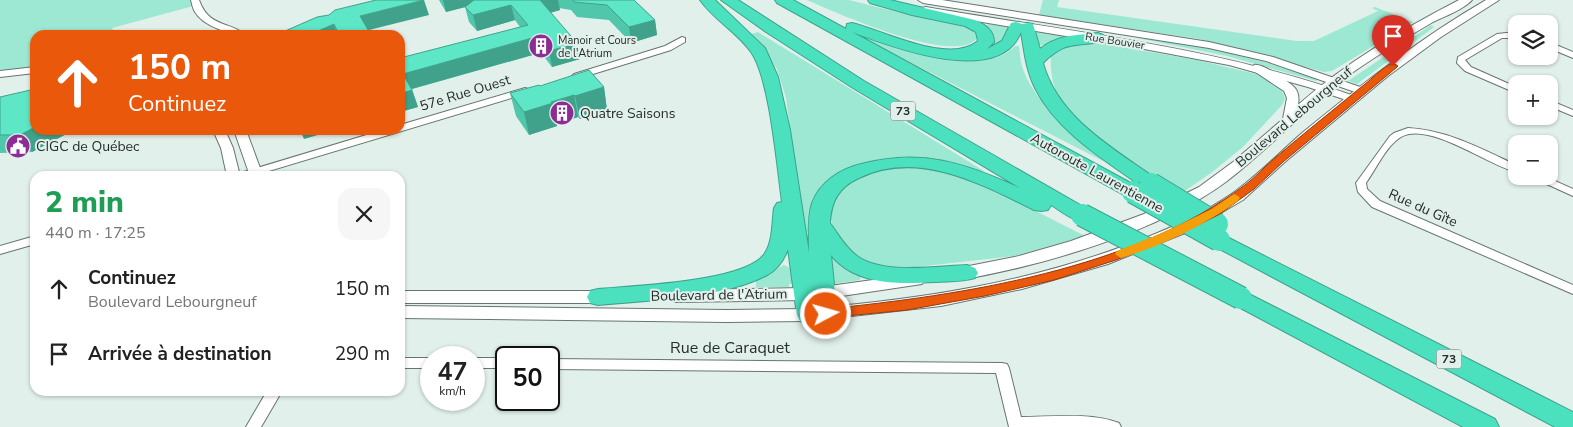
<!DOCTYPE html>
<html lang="fr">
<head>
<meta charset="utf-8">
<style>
	:root { --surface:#fff; --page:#f6f6f6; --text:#222; --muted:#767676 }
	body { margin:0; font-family:"Nunito Sans",sans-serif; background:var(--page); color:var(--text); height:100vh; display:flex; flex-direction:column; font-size:19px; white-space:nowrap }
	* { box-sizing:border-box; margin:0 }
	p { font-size:16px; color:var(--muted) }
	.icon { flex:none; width:28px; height:28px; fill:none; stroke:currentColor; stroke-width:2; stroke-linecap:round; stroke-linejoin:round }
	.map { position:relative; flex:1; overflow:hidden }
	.details { position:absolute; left:30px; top:171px; width:375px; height:225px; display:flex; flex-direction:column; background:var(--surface); border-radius:15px; box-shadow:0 1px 4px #0004 }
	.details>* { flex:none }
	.guide { position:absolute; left:30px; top:30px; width:375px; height:105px; border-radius:15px; box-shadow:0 1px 4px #0004; background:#ea580c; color:#fff; overflow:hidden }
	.tools { position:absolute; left:1508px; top:15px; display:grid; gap:10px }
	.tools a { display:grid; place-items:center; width:50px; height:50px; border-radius:10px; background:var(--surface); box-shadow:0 1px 4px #0004; font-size:25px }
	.speed { position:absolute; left:420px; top:346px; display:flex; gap:10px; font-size:25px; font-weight:700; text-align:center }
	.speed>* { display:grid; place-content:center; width:65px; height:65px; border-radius:50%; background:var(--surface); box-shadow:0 1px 4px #0004; line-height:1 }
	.speed small { font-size:12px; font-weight:400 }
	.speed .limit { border:2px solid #111; border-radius:8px; background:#fff; color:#111 }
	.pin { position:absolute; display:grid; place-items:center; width:42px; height:42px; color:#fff; margin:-51px -21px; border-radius:50% 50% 50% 0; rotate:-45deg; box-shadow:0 0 5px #0007 }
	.pin .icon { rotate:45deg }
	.me { position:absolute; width:55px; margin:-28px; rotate:84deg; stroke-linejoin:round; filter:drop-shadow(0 0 4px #0008) }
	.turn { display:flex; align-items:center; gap:18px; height:105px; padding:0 15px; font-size:22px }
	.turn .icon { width:65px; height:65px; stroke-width:2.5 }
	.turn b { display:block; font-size:35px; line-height:42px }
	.round { display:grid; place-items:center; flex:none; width:52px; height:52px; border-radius:15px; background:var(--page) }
	.overview { display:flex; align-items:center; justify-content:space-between; height:85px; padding:0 15px }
	h1 { font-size:30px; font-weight:800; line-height:38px; color:#1e9e55 }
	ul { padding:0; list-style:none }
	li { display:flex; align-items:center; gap:15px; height:65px; padding:0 15px }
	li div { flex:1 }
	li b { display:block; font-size:19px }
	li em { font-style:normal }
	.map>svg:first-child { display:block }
</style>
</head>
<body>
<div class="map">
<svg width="1573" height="427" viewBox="0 0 1573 427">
	<rect width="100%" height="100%" fill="#e1f0eb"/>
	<!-- green -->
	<g fill="#9de8d3">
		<polygon points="0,0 195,0 197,5 112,28 115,35 35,35 35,70 0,74"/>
		<path d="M807,0H849L905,14L967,26L977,34V38C957,67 834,12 807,0Z"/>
		<polygon points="1043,0 1059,0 1057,7 1297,41 1314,41 1378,11 1372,8 1375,7 1413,22 1332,71 1324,72 1199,39 1039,15"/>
		<polygon points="989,24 1009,27 1006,39 993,46 991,44 985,26"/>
		<polygon points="1431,25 1434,27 1357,84 1348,81"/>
		<path d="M758,32L984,171L980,174C941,160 912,152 871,161C865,163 854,165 850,170C836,186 824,213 812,232H804L786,98L777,69L751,34Z"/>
		<path d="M1038,32L1062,35L1063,38C1055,42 1046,48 1037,44L1036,33Z"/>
		<path d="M862,35C901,47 982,80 1015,46H1019C1020,53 1020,60 1022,66C1033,103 1076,135 1105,159L1103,161L861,37Z"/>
		<polygon points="1137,38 1193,44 1261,61 1318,79 1316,81 1227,56"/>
		<path d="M1086,41L1197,60L1260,75L1281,88L1285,99L1282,105L1243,147L1211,173L1179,195C1143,171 1085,137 1062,102C1052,88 1050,70 1051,54L1056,49Z"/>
		<path d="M911,164L967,176L1085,236L1014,256L890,270C878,267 854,260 845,250C829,232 826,205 842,187C858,170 889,168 911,164Z"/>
		<polygon points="836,257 861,275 860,280 833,284 828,259"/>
		<polygon points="784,265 790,268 794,283 789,284 789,287 756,287 756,281"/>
	</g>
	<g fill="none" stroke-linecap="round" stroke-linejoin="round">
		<defs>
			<g id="minor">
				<path d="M191,0H199C209,28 229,21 246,35C231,35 203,26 195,12C193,9 192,4 191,0Z"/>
				<polygon points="1516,32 1516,38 1502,38 1465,60 1471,67 1516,87 1516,93 1465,71 1457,63 1458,57 1497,34"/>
				<polygon points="682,37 685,38 685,42 671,50 580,78 577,79 572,76 574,74 665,46"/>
				<polygon points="1549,42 1573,52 1573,58 1549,48"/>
				<polygon points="525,88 528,89 528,93 252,176 236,176 237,174 383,130 400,130 400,125"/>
				<polygon points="1549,100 1573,110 1573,116 1549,106"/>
				<path d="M1408,128C1447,130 1482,149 1516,165V172C1489,166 1429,121 1401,137C1386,146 1376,169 1366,183L1367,189L1380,201L1573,285V294L1372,207L1358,192L1356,183L1390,136L1394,133Z"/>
				<polygon points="1529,176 1544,176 1573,189 1573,196"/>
				<polygon points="35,236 35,244 0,254 0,246"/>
				<rect x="400" y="358" width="31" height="10"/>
				<rect x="474" y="358" width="32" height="10"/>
				<path d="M549,359L1002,363L1007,364L1009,368L1021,417C1052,417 1089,412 1119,423L1121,427H1009L996,373L549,369Z"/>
				<polygon points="267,391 282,391 261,427 246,427"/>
			</g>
			<g id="tertiary">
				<polygon points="918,0 942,0 1209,42 1273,57 1366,89 1368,91 1362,94 1358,93 1266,61 1209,48 923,3"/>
				<path d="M926,7C1071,32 1218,47 1357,97L1359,99L1357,101H1349L1308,87L1229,65L1144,49L922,12V8Z"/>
				<polygon points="35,67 35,73 0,77 0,71"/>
				<polygon points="213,130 225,130 233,148 240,176 227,176 221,148"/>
				<polygon points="234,130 246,130 263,176 250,176"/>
				<polygon points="805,288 810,290 813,294 810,298 805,300 676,302 671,300 668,296 671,292 676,290"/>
				<polygon points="400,291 604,291 609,293 612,297 609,301 604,303 400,303"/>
				<polygon points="400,306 727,310 808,309 814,311 816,315 814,319 808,321 727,322 400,318"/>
			</g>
			<g id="secondary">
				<path d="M1459,0H1472C1463,10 1445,16 1433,22C1407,37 1381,53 1356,70C1310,103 1272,147 1227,181C1159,232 1042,266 959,280L953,278L951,274L953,270L959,268L1019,256L1071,241L1144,214L1199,187L1233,162L1283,119L1287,98L1284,91L1254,71L1252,68L1254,65C1262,63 1286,80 1293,86C1299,91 1299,99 1298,105C1347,62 1401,30 1459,0Z"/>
				<path d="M1486,0H1499L1441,37L1388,76L1286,161L1243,200L1190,231L1108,264L1022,289L941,306L816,320L810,318L807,314L810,310L816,308C921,299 1024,283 1124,246C1162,232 1200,216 1233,193C1258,175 1279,153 1302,133C1361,85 1420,38 1486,0Z"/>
				<polygon points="916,274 922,276 924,280 922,284 815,300 809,298 807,294 809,290 815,288"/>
			</g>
			<g id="motorway">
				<path d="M700,0H715L765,48L778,77L790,130L809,253C809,237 807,219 812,203C820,182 840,169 861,164C922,148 965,163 1020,188L853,88L766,32L721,0H738L864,81L1089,210L1092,215L1089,220C1075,224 1063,212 1051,205L1048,210L1041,211L1034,210C981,184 918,149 859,178C839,187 831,201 830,223C838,234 845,247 857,256C883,275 936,266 967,265L975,268L978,273L975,278C962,282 949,281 936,282C900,284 856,286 831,255L837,314L834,320L826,322L817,319L808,323L800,321L797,315L788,249C784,260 777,270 767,275C722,299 648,300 598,305L590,303L587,297L590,291L598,289C631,286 748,282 765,253C773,241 772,222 774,208L777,203L782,202C777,167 770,79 751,52C737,32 714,20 700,0Z"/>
				<path d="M775,0H793L846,29L847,24L852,23C885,31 949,65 978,41L976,32L965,26L912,15L870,3L868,0H890L975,20C985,25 994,30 994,42L987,49L1002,41L1011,23L1016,22L1022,24L1028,23L1033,24L1040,49C1057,35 1077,35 1098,33L1103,35L1106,38L1103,41C1075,48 1067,39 1043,63C1058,118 1114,149 1158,180L1161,184L1158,188L1151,190L1144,188C1105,160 1057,132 1035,88C1026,70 1024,50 1021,32C999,88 892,47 852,32L1140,188L1143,192L1140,196L1133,198L1126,196L777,3Z"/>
				<polygon points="1219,233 1573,412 1573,427 1555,427 1212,245 1209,240 1212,235"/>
				<polygon points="1241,290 1495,419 1499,427 1463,427 1233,304 1230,298 1233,292"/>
			</g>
		</defs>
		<!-- minor casing -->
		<use href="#minor" stroke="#677570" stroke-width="2"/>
		<!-- tertiary casing -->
		<use href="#tertiary" stroke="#677570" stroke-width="2"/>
		<!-- secondary casing -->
		<use href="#secondary" stroke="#677570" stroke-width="2"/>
		<!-- motorway casing -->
		<use href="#motorway" stroke="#3ea28b" stroke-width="2"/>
		<!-- minor -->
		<use href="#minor" fill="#fff" fill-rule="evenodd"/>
		<!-- tertiary -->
		<use href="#tertiary" fill="#fff" fill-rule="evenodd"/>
		<!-- secondary -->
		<use href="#secondary" fill="#fff" fill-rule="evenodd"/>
		<!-- motorway -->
		<use href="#motorway" fill="#4be1bf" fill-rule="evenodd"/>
		<defs>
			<g id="motorway-bridge">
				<polyline points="1151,184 1217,224"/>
				<polyline points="1133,192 1219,240"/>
				<polyline points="1082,215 1241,298"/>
			</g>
		</defs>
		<!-- motorway-bridge casing -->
		<use href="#motorway-bridge" stroke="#3ea28b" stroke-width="24" stroke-linecap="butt"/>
		<!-- motorway-bridge -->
		<use href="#motorway-bridge" stroke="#4be1bf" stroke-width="22"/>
	</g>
	<!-- wall -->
	<g fill="#50c7aa">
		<polygon points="439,0 634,0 655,20 657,35 631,43 609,20 577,17 571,10 559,8 560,10 550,13 577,43 580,59 552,67 542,54 536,54 412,89 418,107 400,112 402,59 520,27 515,20 477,31 469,22 465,7 446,12"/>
		<polygon points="540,86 604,87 607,110 580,119 578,117 557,124 557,126 529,135 516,116 510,93"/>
		<polygon points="0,97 35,130 74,130 32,152 0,153"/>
	</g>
	<!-- shaded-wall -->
	<g fill="#41a28b">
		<polygon points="424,0 429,15 365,31 360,16"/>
		<polygon points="443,0 493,0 446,12"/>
		<polygon points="539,0 558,0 560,10 542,15"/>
		<polygon points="511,5 515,20 477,31 473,15"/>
		<polygon points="655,20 657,35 631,43 629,27"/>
		<polygon points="334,24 338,35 309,35"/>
		<polygon points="532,38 536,54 408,90 403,74"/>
		<polygon points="577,43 580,59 552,67 549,51"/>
		<polygon points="604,87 607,110 580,119 575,96"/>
		<polygon points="412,90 418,107 400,112 400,94"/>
		<polygon points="574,95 578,117 557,124 557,126 529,135 524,112 551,102"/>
		<polygon points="35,127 35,130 74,130 32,152 20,135"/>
		<polygon points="300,130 335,130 304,139"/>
	</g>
	<!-- building -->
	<g fill="#5de7c6" stroke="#41a28b">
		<polygon points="376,0 424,0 360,16 371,35 339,35 334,24 309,35 276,35 317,17 329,15 335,10"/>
		<polygon points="474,0 540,0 577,43 549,51 539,39 532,38 403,74 412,90 400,94 400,58 528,25 511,5 473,15 465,7"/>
		<polygon points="573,0 634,0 655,20 629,27 607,5 574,2"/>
		<polygon points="589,70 604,87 575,96 574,95 551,102 553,103 524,112 510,93 539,85 540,86"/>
		<polygon points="35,89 35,127 20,135 0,135 0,97"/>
	</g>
	<!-- route -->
	<path fill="#ea580c" stroke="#983908" d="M1393,63L1398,66L1396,68L1283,162L1254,189L1220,214L1170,239L1116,260L1054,280L985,296L907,310L826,318L822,317L820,314L822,310L826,309C963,295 1132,270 1245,185C1256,177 1265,166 1276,157C1303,134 1332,111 1360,88C1370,81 1382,67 1393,63Z"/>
	<!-- slow -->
	<path fill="#f59e0b" d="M1234,194L1238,196L1240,198L1238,201C1204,225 1162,246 1121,258L1115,254L1117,251L1162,233L1212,209Z"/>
	<!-- icons -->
	<defs>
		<symbol id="building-disc" viewBox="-11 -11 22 22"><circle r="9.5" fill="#8d2c95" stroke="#e1f0eb"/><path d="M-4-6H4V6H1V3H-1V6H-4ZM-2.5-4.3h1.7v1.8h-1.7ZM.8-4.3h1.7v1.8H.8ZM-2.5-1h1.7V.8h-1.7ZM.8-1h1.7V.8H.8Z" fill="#fff"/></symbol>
		<symbol id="civic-disc" viewBox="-11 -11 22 22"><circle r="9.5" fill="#8d2c95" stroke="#e1f0eb"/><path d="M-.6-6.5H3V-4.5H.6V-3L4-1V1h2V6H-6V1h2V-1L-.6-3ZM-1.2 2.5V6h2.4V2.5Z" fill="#fff"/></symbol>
	</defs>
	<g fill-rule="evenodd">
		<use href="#building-disc" x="527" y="32" width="28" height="28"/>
		<use href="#building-disc" x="548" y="99" width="28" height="28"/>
		<use href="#civic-disc" x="4" y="132" width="28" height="28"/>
	</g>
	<g text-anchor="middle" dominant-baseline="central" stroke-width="4" stroke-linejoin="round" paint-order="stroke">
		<!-- far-poi labels -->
		<g font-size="11" fill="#272d2b" stroke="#e1f0eb" text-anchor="start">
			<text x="558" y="40">Manoir et Cours<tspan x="558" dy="13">de l'Atrium</tspan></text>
		</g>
		<!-- far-street labels -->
		<g font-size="11" fill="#272d2b" stroke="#e1f0eb">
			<text transform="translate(1115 41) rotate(9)">Rue Bouvier</text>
		</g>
		<!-- shield labels -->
		<g fill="#e1f0eb" stroke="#5f6865" stroke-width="1">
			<rect x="890.5" y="101.5" width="25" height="19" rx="4"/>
			<rect x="1436.5" y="349.5" width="25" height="19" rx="4"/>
		</g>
		<g font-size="12" font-weight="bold" fill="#272d2b">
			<text x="903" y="111">73</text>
			<text x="1449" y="359">73</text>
		</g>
		<!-- street labels -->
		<g font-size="14" fill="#272d2b" stroke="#e1f0eb">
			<text transform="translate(465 93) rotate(-17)">57e Rue Ouest</text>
			<text transform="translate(1294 117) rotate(-40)">Boulevard Lebourgneuf</text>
			<text transform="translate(1097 173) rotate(29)">Autoroute Laurentienne</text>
			<text transform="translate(1423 208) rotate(24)">Rue du Gîte</text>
			<text transform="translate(719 295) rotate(-1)">Boulevard de l'Atrium</text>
		</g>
		<!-- poi labels -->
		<g font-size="14" fill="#272d2b" stroke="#e1f0eb" text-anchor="start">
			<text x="580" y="113">Quatre Saisons</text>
			<text x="36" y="146">CIGC de Québec</text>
		</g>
		<!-- near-street labels -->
		<g font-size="16" fill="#272d2b" stroke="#e1f0eb">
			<text x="730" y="348">Rue de Caraquet</text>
		</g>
	</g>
</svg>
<div class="tools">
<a><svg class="icon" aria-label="layers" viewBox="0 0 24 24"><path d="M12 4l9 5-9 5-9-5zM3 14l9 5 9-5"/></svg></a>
<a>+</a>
<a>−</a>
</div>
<div class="speed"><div>47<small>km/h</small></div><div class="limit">50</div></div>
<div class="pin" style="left:1393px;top:66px;background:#d93025"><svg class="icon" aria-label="arrive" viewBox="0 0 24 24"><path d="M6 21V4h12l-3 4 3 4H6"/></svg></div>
<svg class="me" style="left:826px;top:314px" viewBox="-20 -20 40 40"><circle r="17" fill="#ea580c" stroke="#fff" stroke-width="3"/><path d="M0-11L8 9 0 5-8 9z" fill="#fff"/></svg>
<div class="guide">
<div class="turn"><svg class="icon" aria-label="ahead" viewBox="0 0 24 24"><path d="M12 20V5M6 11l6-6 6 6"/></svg><div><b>150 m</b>Continuez</div></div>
</div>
<section class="details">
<div class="overview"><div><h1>2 min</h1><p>440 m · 17:25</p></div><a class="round"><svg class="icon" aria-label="close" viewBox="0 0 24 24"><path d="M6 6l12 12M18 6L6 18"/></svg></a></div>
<ul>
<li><svg class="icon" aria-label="ahead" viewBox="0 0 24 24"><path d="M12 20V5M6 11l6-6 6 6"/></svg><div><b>Continuez</b><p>Boulevard Lebourgneuf</p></div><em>150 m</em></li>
<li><svg class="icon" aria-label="arrive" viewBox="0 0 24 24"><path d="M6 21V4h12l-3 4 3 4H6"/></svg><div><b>Arrivée à destination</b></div><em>290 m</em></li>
</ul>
</section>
</div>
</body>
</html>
